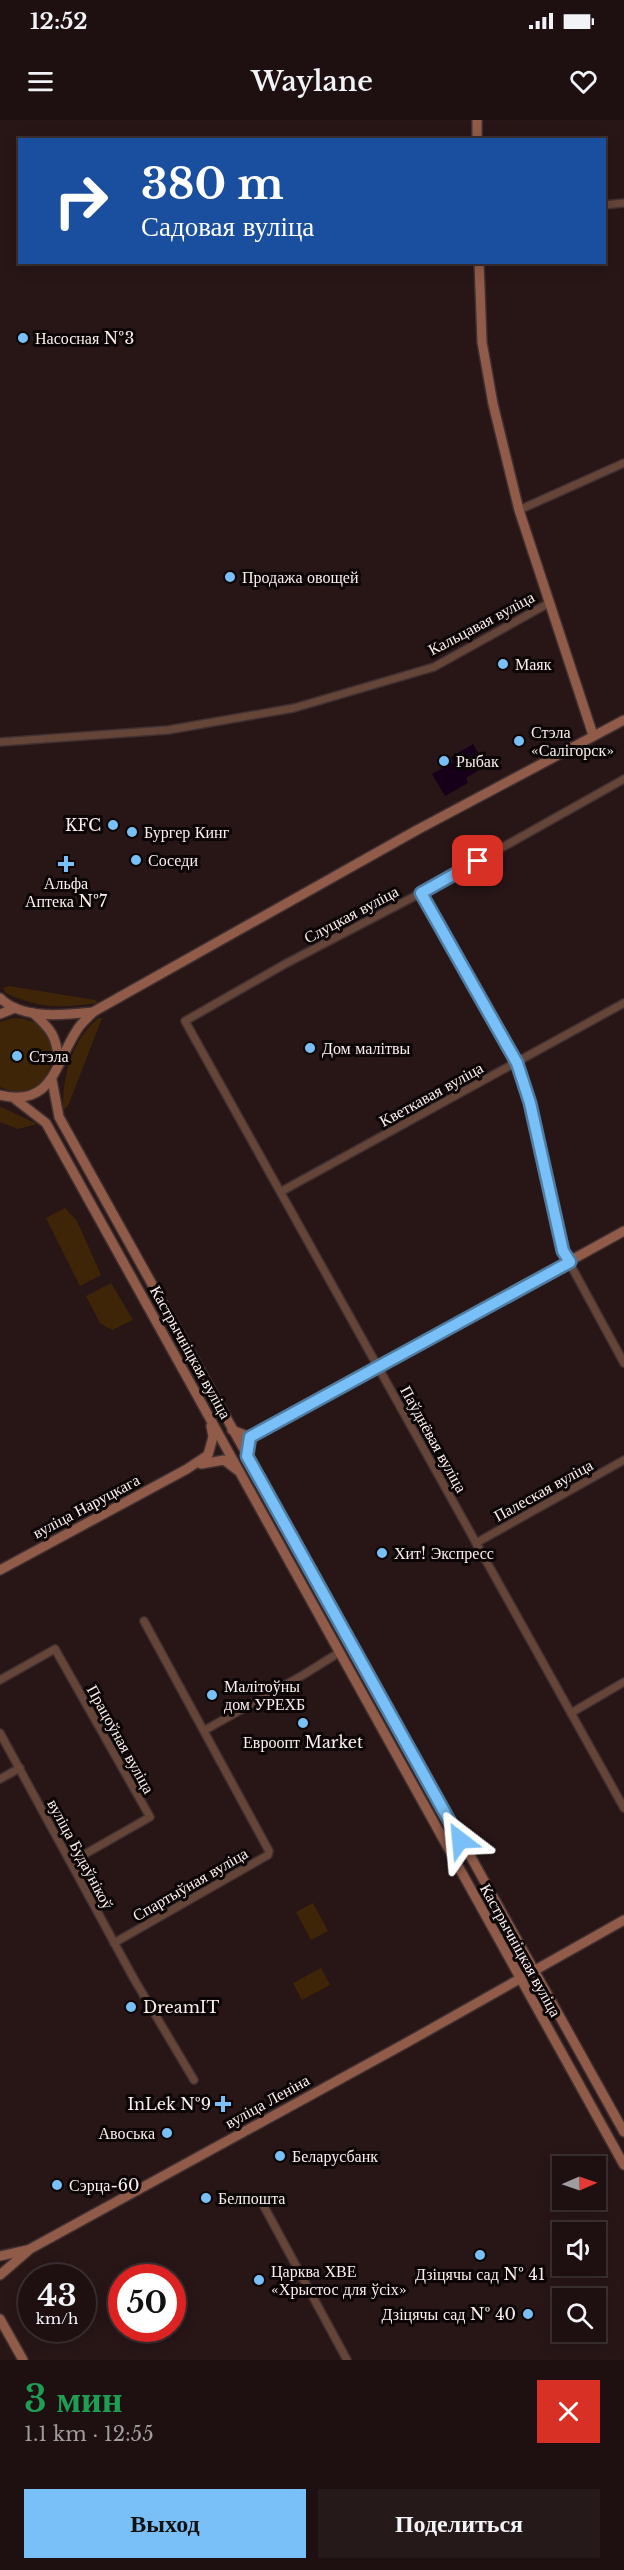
<!DOCTYPE html>
<html lang="ru">
<head>
<meta charset="utf-8">
<style>
	:root { --surface:#1e1011; --page:#26191a; --text:#f1f3f6; --muted:#a19d9f; --line:#3c3031; --accent:#79bff8 }
	body { margin:0; font-family:"Libre Baskerville",serif; background:var(--page); color:var(--text); height:100vh; display:flex; flex-direction:column; font-size:22px; white-space:nowrap }
	* { box-sizing:border-box; margin:0 }
	p { font-size:20px; color:var(--muted) }
	.icon { flex:none; width:33px; height:33px; fill:none; stroke:currentColor; stroke-width:2; stroke-linecap:round; stroke-linejoin:round }
	.map { position:relative; height:2240px; overflow:hidden }
	.details { display:flex; flex-direction:column; background:var(--surface); flex:1 }
	.details>* { flex:none }
	.guide { position:absolute; left:18px; top:18px; width:588px; height:126px; border-radius:0px; box-shadow:0 3px 15px #0003,0 0 0 2px var(--line); background:#1a4fa0; color:#fff; overflow:hidden }
	.needle { width:39px; rotate:88deg }
	.tools { position:absolute; left:552px; top:2036px; display:grid; gap:12px }
	.tools a { display:grid; place-items:center; width:54px; height:54px; border-radius:0px; background:var(--surface); box-shadow:0 3px 15px #0003,0 0 0 2px var(--line); font-size:30px }
	.speed { position:absolute; left:18px; top:2144px; display:flex; gap:12px; font-size:30px; font-weight:700; text-align:center }
	.speed>* { display:grid; place-content:center; width:78px; height:78px; border-radius:50%; background:var(--surface); box-shadow:0 3px 15px #0003,0 0 0 2px var(--line); line-height:1 }
	.speed small { font-size:15px; font-weight:400 }
	.speed .limit { border:9px solid #d22; background:#fff; color:#111 }
	.pin { position:absolute; display:grid; place-items:center; width:51px; height:51px; color:#fff; margin:-26px; border-radius:12px; box-shadow:0 3px 9px #0006 }
	.me { position:absolute; width:66px; margin:-33px; rotate:331deg; stroke-linejoin:round; filter:drop-shadow(0 0 4px #0008) }
	.turn { display:flex; align-items:center; gap:21px; height:126px; padding:0 24px; font-size:27px }
	.turn .icon { width:78px; height:78px; stroke-width:2.5 }
	.turn b { display:block; font-size:42px; line-height:51px }
	.round { display:grid; place-items:center; flex:none; width:63px; height:63px; border-radius:0px; background:var(--page) }
	.overview { display:flex; align-items:center; justify-content:space-between; height:102px; padding:0 24px }
	h1 { font-size:36px; font-weight:600; line-height:45px; color:#1e9e55 }
	.primary-button { display:flex; gap:12px; margin-top:auto; padding:12px 24px }
	.primary-button a { flex:1; height:69px; border-radius:0px; background:var(--accent); color:#111; font-size:24px; font-weight:600; line-height:69px; text-align:center }
	.primary-button a+a { background:var(--page); color:var(--text) }
	.status { display:flex; justify-content:space-between; align-items:center; height:42px; padding:0 30px; background:var(--surface); direction:ltr }
	.status svg { height:16px; fill:currentColor }
	header { display:flex; justify-content:space-between; align-items:center; height:78px; padding:0 24px; background:var(--surface); font-size:27px; font-weight:600 }
	.map>svg:first-child { display:block }
</style>
</head>
<body>
<div class="status"><b>12:52</b><svg viewBox="0 0 49 12"><path d="M0 12V9h3v3zM5 12V6h3v6zM10 12V3h3v9zM15 12V0h3v12zM26 1h20v11H26zM47 4h2v5h-2z"/></svg></div>
<header><svg class="icon" aria-label="menu" viewBox="0 0 24 24"><path d="M4 6h16M4 12h16M4 18h16"/></svg>Waylane<svg class="icon" aria-label="heart" viewBox="0 0 24 24"><path d="M12 20l-8-8c-3-5 5-10 8-4 3-6 11-1 8 4z"/></svg></header>
<div class="map">
<svg width="624" height="2240" viewBox="0 0 624 2240">
	<rect width="100%" height="100%" fill="#281617"/>
	<!-- green -->
	<g fill="#3e2507">
		<path d="M9,866L95,880L98,883C61,888 40,889 6,873L3,868Z"/>
		<path d="M13,898C77,898 56,992 0,967V902Z"/>
		<path d="M99,898H102L68,986L63,990C62,958 72,918 99,898Z"/>
		<polygon points="0,986 1,987 37,1004 18,1009 0,1002"/>
		<polygon points="65,1088 77,1101 101,1155 80,1166 46,1098"/>
		<polygon points="111,1163 133,1200 112,1210 100,1203 86,1176"/>
		<polygon points="313,1783 328,1811 311,1820 296,1792"/>
		<polygon points="321,1848 330,1865 302,1880 293,1863"/>
	</g>
	<!-- water -->
	<polygon fill="#160019" points="473,624 486,646 466,658 468,663 445,676 432,654 453,642 451,637"/>
	<g fill="none" stroke-linecap="round" stroke-linejoin="round">
		<defs>
			<g id="street">
				<polyline points="604,85 624,83"/>
				<polyline points="519,390 624,343"/>
				<polyline points="0,622 168,610 294,588 434,547 549,483"/>
				<polyline points="624,659 421,773 285,844 185,901 624,1688"/>
				<polyline points="421,773 517,943 530,983 563,1131 624,1243"/>
				<polyline points="282,1071 624,883"/>
				<polyline points="476,1423 624,1340"/>
				<polyline points="0,1560 55,1529 150,1697 71,1742"/>
				<polyline points="571,1593 624,1562"/>
				<polyline points="205,1610 303,1555 340,1532"/>
				<polyline points="0,1613 134,1859 194,1960"/>
				<polyline points="0,1659 20,1648"/>
				<polyline points="114,1823 268,1735 269,1731 144,1501"/>
				<polyline points="260,2079 347,2240"/>
			</g>
			<g id="secondary">
				<polyline points="477,0 477,20"/>
				<polyline points="479,142 482,222 493,284 519,390 593,615"/>
				<path d="M0,878C22,900 64,895 93,892L417,710L624,600"/>
				<path d="M33,893C52,910 56,916 59,941"/>
				<polyline points="0,894 15,888"/>
				<polyline points="52,960 59,997 624,2012"/>
				<path d="M0,975C53,988 55,943 77,910C81,903 88,898 93,892"/>
				<polyline points="15,979 46,1003 624,2045"/>
				<polyline points="232,1310 250,1317 258,1313 624,1111"/>
				<polyline points="201,1344 224,1340 237,1350"/>
				<polyline points="0,1450 187,1349 208,1335 213,1317 211,1306"/>
				<polyline points="0,2136 27,2130"/>
				<polyline points="0,2155 30,2129 406,1923 624,1800"/>
				<polyline points="0,2199 23,2240"/>
			</g>
		</defs>
		<!-- street casing -->
		<use href="#street" stroke="#413031" stroke-width="10"/>
		<!-- secondary casing -->
		<use href="#secondary" stroke="#413031" stroke-width="12"/>
		<!-- street -->
		<use href="#street" stroke="#664539" stroke-width="7"/>
		<!-- secondary -->
		<use href="#secondary" stroke="#905b48" stroke-width="9"/>
	</g>
	<g fill="none" stroke-linecap="round" stroke-linejoin="round">
		<defs>
			<polyline id="route" points="460,1720 247,1336 250,1317 570,1142 563,1131 530,983 517,943 421,773 478,741"/>
		</defs>
		<!-- route casing -->
		<use href="#route" stroke="#4f7ca1" stroke-width="15"/>
		<!-- route -->
		<use href="#route" stroke="#79bff8" stroke-width="10"/>
	</g>
	<!-- markers -->
	<g fill="#79bff8" stroke="#0b0505" stroke-width="2">
		<circle cx="23" cy="218" r="6"/>
		<circle cx="230" cy="457" r="6"/>
		<circle cx="503" cy="544" r="6"/>
		<circle cx="519" cy="621" r="6"/>
		<circle cx="444" cy="641" r="6"/>
		<circle cx="113" cy="705" r="6"/>
		<circle cx="132" cy="712" r="6"/>
		<circle cx="136" cy="740" r="6"/>
		<path d="M63 735h6v6h6v6h-6v6h-6v-6h-6v-6h6z"/>
		<circle cx="310" cy="928" r="6"/>
		<circle cx="17" cy="936" r="6"/>
		<circle cx="382" cy="1433" r="6"/>
		<circle cx="212" cy="1575" r="6"/>
		<circle cx="303" cy="1603" r="6"/>
		<circle cx="131" cy="1887" r="6"/>
		<path d="M220 1975h6v6h6v6h-6v6h-6v-6h-6v-6h6z"/>
		<circle cx="167" cy="2013" r="6"/>
		<circle cx="280" cy="2036" r="6"/>
		<circle cx="57" cy="2065" r="6"/>
		<circle cx="206" cy="2078" r="6"/>
		<circle cx="480" cy="2135" r="6"/>
		<circle cx="259" cy="2160" r="6"/>
		<circle cx="528" cy="2194" r="6"/>
	</g>
	<g text-anchor="middle" dominant-baseline="central" stroke-width="6" stroke-linejoin="round" paint-order="stroke">
		<!-- poi labels -->
		<g font-size="16" fill="#fbeeee" stroke="#0b0505" text-anchor="start">
			<text x="35" y="218">Насосная №3</text>
			<text x="242" y="457">Продажа овощей</text>
			<text x="515" y="544">Маяк</text>
			<text x="531" y="612">Стэла<tspan x="531" dy="18">«Салігорск»</tspan></text>
			<text x="456" y="641">Рыбак</text>
			<text x="101" y="705" text-anchor="end">KFC</text>
			<text x="144" y="712">Бургер Кинг</text>
			<text x="148" y="740">Соседи</text>
			<text x="66" y="763" text-anchor="middle">Альфа<tspan x="66" dy="18">Аптека №7</tspan></text>
			<text x="322" y="928">Дом малітвы</text>
			<text x="29" y="936">Стэла</text>
			<text x="394" y="1433">Хит! Экспресс</text>
			<text x="224" y="1566">Малітоўны<tspan x="224" dy="18">дом УРЕХБ</tspan></text>
			<text x="303" y="1622" text-anchor="middle">Евроопт Market</text>
			<text x="143" y="1887">DreamIT</text>
			<text x="211" y="1984" text-anchor="end">InLek №9</text>
			<text x="155" y="2013" text-anchor="end">Авоська</text>
			<text x="292" y="2036">Беларусбанк</text>
			<text x="69" y="2065">Сэрца-60</text>
			<text x="218" y="2078">Белпошта</text>
			<text x="271" y="2151">Царква ХВЕ<tspan x="271" dy="18">«Хрыстос для ўсіх»</tspan></text>
			<text x="480" y="2154" text-anchor="middle">Дзіцячы сад № 41</text>
			<text x="516" y="2194" text-anchor="end">Дзіцячы сад № 40</text>
		</g>
		<!-- street labels -->
		<g font-size="16" fill="#fbeeee" stroke="#0b0505">
			<text transform="translate(481 503) rotate(-28)">Кальцавая вуліца</text>
			<text transform="translate(351 794) rotate(-28)">Слуцкая вуліца</text>
			<text transform="translate(431 974) rotate(-29)">Кветкавая вуліца</text>
			<text transform="translate(191 1232) rotate(61)">Кастрычніцкая вуліца</text>
			<text transform="translate(434 1319) rotate(61)">Паўднёвая вуліца</text>
			<text transform="translate(543 1370) rotate(-29)">Палеская вуліца</text>
			<text transform="translate(86 1386) rotate(-28)">вуліца Наруцкага</text>
			<text transform="translate(121 1619) rotate(61)">Працоўная вуліца</text>
			<text transform="translate(81 1734) rotate(62)">вуліца Будаўнікоў</text>
			<text transform="translate(190 1764) rotate(-30)">Спартыўная вуліца</text>
			<text transform="translate(521 1830) rotate(61)">Кастрычніцкая вуліца</text>
			<text transform="translate(267 1981) rotate(-29)">вуліца Леніна</text>
		</g>
	</g>
</svg>
<div class="tools">
<a><svg class="needle" viewBox="-14 -14 28 28"><path d="M0-13l5 13h-10z" fill="#e53935"/><path d="M0 13l5-13h-10z" fill="#a19d9f"/></svg></a>
<a><svg class="icon" aria-label="sound" viewBox="0 0 24 24"><path d="M4 9h4l5-4v14l-5-4H4zM17 9q2 3 0 6"/></svg></a>
<a><svg class="icon" aria-label="search" viewBox="0 0 24 24"><circle cx="10" cy="10" r="6"/><path d="M15 15l6 6"/></svg></a>
</div>
<div class="speed"><div>43<small>km/h</small></div><div class="limit">50</div></div>
<div class="pin" style="left:478px;top:741px;background:#d93025"><svg class="icon" aria-label="arrive" viewBox="0 0 24 24"><path d="M6 21V4h12l-3 4 3 4H6"/></svg></div>
<svg class="me" style="left:460px;top:1720px" viewBox="-20 -20 40 40"><path d="M0-17L14 15 0 8-14 15z" fill="#79bff8" stroke="#fff" stroke-width="4"/></svg>
<div class="guide">
<div class="turn"><svg class="icon" aria-label="right" viewBox="0 0 24 24"><path d="M7 20v-9h11M14 6l5 5-5 5"/></svg><div><b>380 m</b>Садовая вуліца</div></div>
</div>
</div>
<section class="details">
<div class="overview"><div><h1>3 мин</h1><p>1.1 km · 12:55</p></div><a class="round" style="background:#d93025;color:#fff"><svg class="icon" aria-label="close" viewBox="0 0 24 24"><path d="M6 6l12 12M18 6L6 18"/></svg></a></div>
<div class="primary-button"><a>Выход</a><a>Поделиться</a></div>
</section>
</body>
</html>
